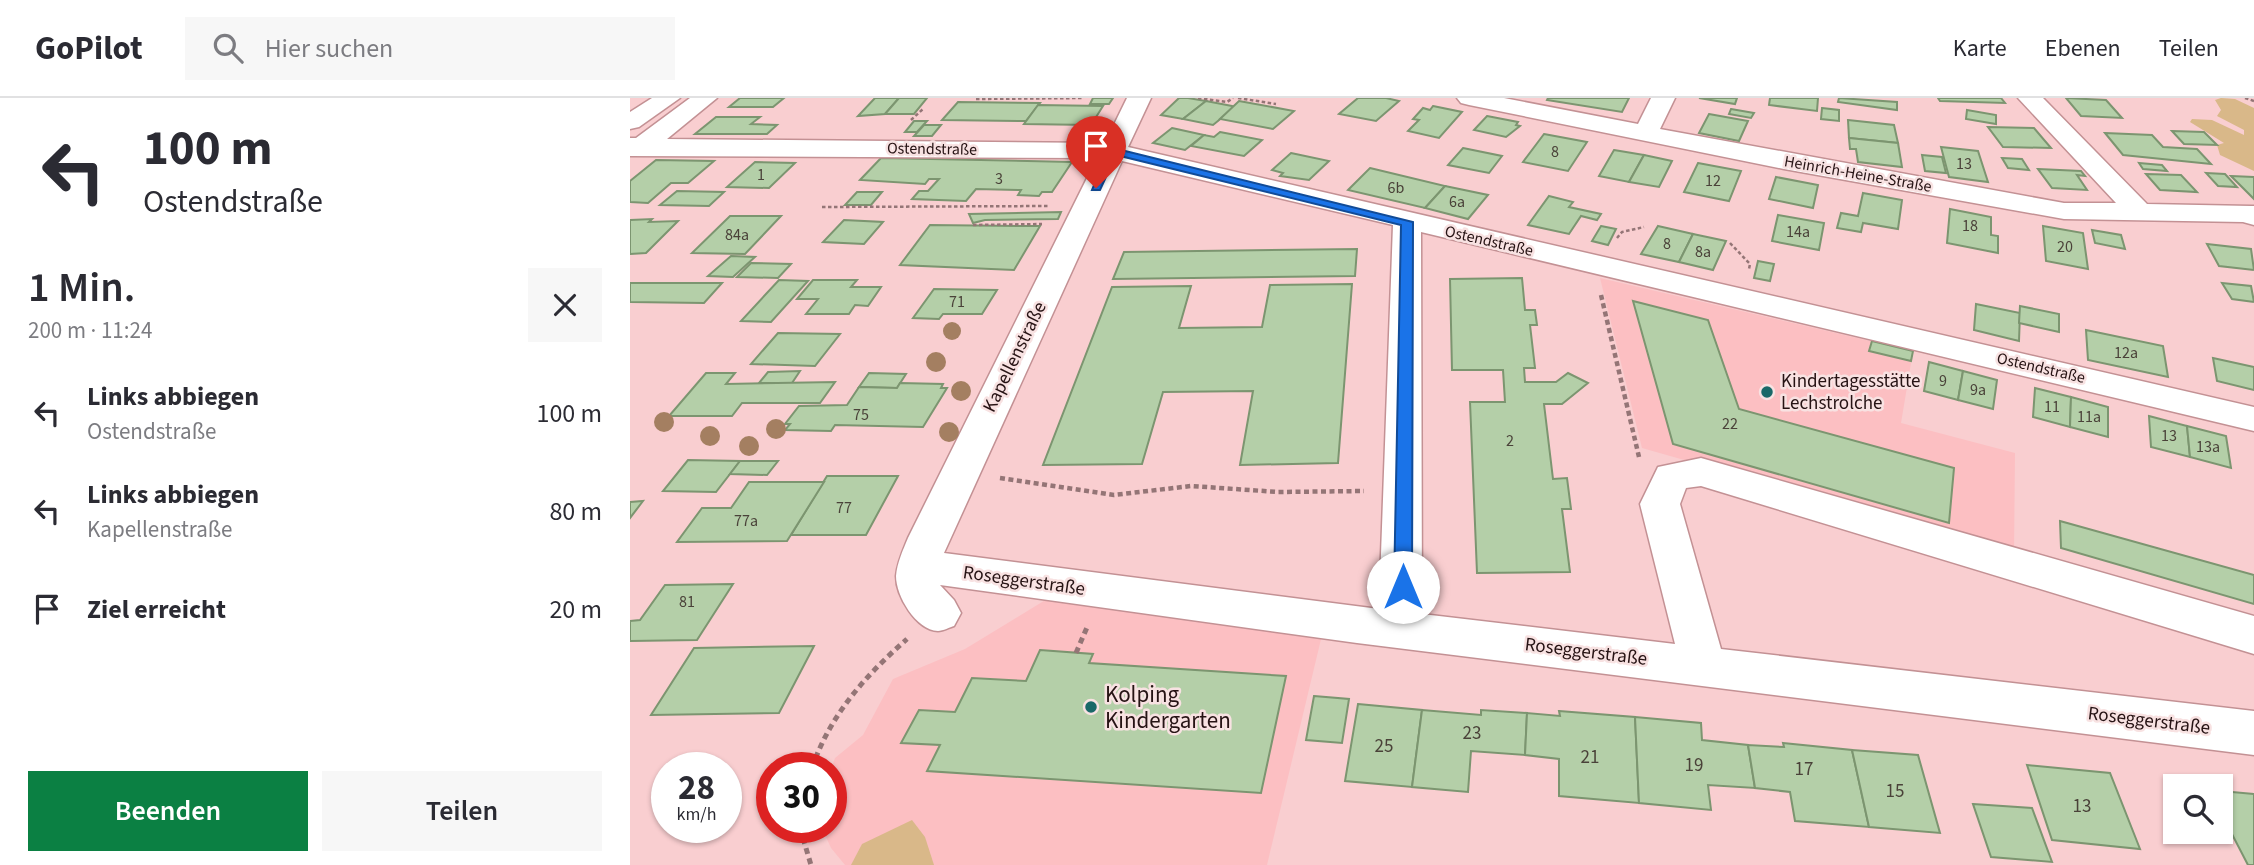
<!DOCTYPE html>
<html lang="de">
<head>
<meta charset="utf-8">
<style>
	:root { --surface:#fff; --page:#f7f7f7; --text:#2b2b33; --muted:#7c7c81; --line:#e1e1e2; --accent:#0b8043 }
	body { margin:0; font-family:"Source Sans 3",sans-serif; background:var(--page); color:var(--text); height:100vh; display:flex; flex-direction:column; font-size:26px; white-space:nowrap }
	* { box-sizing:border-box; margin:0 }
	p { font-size:23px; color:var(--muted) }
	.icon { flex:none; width:38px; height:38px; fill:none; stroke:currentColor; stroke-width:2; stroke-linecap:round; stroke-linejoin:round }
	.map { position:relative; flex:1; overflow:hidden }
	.sheet { display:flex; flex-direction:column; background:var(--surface); width:630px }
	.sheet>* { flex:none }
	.top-card { background:#fff; color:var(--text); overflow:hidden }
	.controls { position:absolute; left:1533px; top:676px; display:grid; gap:14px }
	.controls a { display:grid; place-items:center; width:70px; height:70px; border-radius:0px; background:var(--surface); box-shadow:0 2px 5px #0004; font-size:35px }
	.speed { position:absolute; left:21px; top:654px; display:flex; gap:14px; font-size:35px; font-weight:700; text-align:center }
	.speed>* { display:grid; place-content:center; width:91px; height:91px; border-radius:50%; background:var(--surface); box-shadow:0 2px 5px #0004; line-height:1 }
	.speed small { font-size:18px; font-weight:400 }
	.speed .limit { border:10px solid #d22; background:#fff; color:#111 }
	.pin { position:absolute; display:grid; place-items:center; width:60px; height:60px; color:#fff; margin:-72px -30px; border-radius:50% 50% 50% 0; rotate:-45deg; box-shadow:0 0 7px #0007 }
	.pin .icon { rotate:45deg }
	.me { position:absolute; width:77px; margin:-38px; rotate:0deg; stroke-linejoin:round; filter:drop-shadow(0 0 5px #0008) }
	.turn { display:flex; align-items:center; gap:24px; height:147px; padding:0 28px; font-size:32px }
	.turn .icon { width:91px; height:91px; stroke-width:2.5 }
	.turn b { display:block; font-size:49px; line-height:60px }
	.round { display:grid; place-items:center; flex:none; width:74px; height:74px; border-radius:0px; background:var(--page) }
	.headline { display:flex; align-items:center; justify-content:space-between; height:119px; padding:0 28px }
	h1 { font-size:42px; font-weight:600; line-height:52px }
	.button { display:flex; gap:14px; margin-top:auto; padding:14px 28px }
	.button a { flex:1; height:80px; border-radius:0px; background:var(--accent); color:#fff; font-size:28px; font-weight:600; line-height:80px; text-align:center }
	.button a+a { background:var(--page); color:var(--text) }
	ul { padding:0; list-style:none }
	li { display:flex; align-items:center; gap:21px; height:98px; padding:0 28px }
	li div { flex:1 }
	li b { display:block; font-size:26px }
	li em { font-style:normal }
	header { display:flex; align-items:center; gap:42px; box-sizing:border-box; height:98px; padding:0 35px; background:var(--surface); border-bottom:2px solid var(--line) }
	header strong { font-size:33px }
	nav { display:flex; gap:38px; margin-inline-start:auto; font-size:24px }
	.search { width:490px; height:63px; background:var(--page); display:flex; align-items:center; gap:18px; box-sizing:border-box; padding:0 24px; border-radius:0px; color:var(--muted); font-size:26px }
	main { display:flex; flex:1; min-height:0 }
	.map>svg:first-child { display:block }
</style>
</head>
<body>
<header>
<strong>GoPilot</strong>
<div class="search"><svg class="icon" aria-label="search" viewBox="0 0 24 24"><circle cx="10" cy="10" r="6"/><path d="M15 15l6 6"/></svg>Hier suchen</div>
<nav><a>Karte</a><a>Ebenen</a><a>Teilen</a></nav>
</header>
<main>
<section class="sheet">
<div class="top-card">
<div class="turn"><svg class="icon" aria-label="left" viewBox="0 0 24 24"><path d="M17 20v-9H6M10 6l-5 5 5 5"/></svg><div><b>100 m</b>Ostendstraße</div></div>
</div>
<div class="headline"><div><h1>1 Min.</h1><p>200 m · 11:24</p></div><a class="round"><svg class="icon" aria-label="close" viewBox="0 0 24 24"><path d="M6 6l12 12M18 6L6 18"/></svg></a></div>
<ul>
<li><svg class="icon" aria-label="left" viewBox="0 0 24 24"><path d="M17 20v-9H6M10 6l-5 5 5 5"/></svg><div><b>Links abbiegen</b><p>Ostendstraße</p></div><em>100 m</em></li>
<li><svg class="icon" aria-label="left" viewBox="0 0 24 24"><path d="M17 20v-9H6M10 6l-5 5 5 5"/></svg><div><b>Links abbiegen</b><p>Kapellenstraße</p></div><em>80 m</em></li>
<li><svg class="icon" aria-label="arrive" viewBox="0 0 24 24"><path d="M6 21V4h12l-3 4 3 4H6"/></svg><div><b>Ziel erreicht</b></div><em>20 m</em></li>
</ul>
<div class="button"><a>Beenden</a><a>Teilen</a></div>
</section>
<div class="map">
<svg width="1624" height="767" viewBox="0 0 1624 767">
	<rect width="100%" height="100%" fill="#f9ced0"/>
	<!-- built -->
	<g fill="#fcbfc2">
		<polygon points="970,180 1283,253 1271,325 1385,355 1384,456 1012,350"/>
		<polygon points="417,501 692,537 637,767 215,767 201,750 192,730 201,730 201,671 205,660 233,637 263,581 335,551"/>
	</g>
	<!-- green -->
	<g fill="#d9b889">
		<polygon points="1591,0 1605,1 1624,10 1624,73 1590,57 1587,47 1594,45 1560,24 1562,21 1582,22 1614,37 1614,32 1587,18 1591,12 1585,2"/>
		<polygon points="282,722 295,739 304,767 221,767 232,746"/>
	</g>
	<!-- building -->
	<g fill="#b4cfa8" stroke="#7c9570" stroke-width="2">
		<polygon points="110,0 154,0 143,9 99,9"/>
		<polygon points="245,0 269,0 255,16 228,18"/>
		<polygon points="269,0 297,0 284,16 255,16"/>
		<polygon points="463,0 483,0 479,6 460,6"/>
		<polygon points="549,0 558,0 576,3 553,21 531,17"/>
		<polygon points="728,0 756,0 769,3 746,23 709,16"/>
		<polygon points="918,0 999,0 992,14 917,2"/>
		<polygon points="1069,0 1107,0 1105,6"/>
		<polygon points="1140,0 1188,0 1187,13 1139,7"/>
		<polygon points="1209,0 1267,4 1267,12 1208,4"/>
		<polygon points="1308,0 1371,0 1375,5 1310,3"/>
		<polygon points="1436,0 1476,2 1492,20 1451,18"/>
		<polygon points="576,3 602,8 605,9 583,27 553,21"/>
		<polygon points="609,3 664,13 643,31 590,21"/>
		<polygon points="328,4 410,5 396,23 312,22"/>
		<polygon points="408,7 473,8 461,27 394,26"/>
		<polygon points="803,8 832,14 809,40 778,33 789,22 783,21 793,10 800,12"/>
		<polygon points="1192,10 1209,12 1209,23 1191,21"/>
		<polygon points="1101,11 1124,15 1121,20 1099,16"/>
		<polygon points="1337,12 1366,17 1366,26 1336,21"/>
		<polygon points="1079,16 1118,23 1109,43 1069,35"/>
		<polygon points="857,18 888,24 886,27 890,28 876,39 844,32"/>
		<polygon points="86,19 130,19 121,26 147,27 137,36 65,36"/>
		<polygon points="1218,22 1264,27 1268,45 1219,40"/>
		<polygon points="284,23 297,23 287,34 275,34"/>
		<polygon points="294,27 311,27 302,38 284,38"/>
		<polygon points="1358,29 1404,30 1421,50 1373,49"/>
		<polygon points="542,30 574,37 555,52 523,45"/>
		<polygon points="1542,33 1574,34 1587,47 1554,46"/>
		<polygon points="590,34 632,42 614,58 561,48 574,37 584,39"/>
		<polygon points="1475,35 1522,37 1533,49 1567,51 1581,66 1493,57"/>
		<polygon points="914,36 957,44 938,73 893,64"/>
		<polygon points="1219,40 1268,45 1272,69 1228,64 1226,51 1220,51"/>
		<polygon points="1311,49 1348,53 1358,84 1319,79"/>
		<polygon points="833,50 872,58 859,75 818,67"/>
		<polygon points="984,52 1014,57 999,84 969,78"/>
		<polygon points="661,55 699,63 679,82 650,78 653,75 642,72"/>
		<polygon points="1014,57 1042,63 1029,89 999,84"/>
		<polygon points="1292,57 1312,59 1316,75 1295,73"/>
		<polygon points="251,60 442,64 422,94 412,94 409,98 388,97 391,92 346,91 336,103 282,101 289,93 298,93 309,81 299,81 295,86 230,82"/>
		<polygon points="1372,60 1392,61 1399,72 1378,70"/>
		<polygon points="26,62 84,63 58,85 41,85 18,105 0,104 0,83"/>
		<polygon points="125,64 165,65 139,90 97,89"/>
		<polygon points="1068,65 1111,73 1099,103 1054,94"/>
		<polygon points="1509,65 1532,67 1537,73 1513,71"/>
		<polygon points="740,70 815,88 795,110 718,92"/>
		<polygon points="1408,71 1451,73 1455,78 1447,77 1457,92 1422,90"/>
		<polygon points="1576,75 1595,76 1607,89 1588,88"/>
		<polygon points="1516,76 1551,77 1567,94 1530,92"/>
		<polygon points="1601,78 1624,79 1624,101"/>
		<polygon points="1146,79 1188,87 1183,110 1139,101"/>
		<polygon points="815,88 858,97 838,121 795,110"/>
		<polygon points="47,93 94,94 79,108 30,107"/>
		<polygon points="227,94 252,94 241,107 215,107"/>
		<polygon points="1233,95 1272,102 1268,131 1233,125 1231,134 1207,130 1211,115 1228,118"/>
		<polygon points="919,98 943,104 939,109 971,116 967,122 951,118 939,136 898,127"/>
		<polygon points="1320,111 1361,119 1361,137 1368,138 1368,155 1317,145"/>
		<polygon points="431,114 428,121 355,122 343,125 339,116"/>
		<polygon points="1148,117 1194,125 1189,152 1142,143"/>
		<polygon points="100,118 151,118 115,156 62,155"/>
		<polygon points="22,121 19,124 48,123 16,155 0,156 0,122"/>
		<polygon points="214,122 253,124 234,146 193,144"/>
		<polygon points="300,127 391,128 410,128 384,172 270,167"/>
		<polygon points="971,128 986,131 978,147 962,143"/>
		<polygon points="1028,128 1063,136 1049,164 1011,156"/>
		<polygon points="1413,128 1453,135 1458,171 1416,163"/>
		<polygon points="1462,132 1491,137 1495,151 1465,145"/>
		<polygon points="1063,136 1096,143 1083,172 1049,164"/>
		<polygon points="1577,146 1621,151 1624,172 1589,168"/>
		<polygon points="727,151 725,178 483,181 494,154"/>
		<polygon points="101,158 125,159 103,179 78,178"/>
		<polygon points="1128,163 1144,166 1140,183 1124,180"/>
		<polygon points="121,165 161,166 148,180 107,179"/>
		<polygon points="892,180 895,212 905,212 907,227 900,227 905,270 894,270 895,284 926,284 938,275 958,285 932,306 914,306 923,381 937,380 941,411 932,411 940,474 847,475 840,304 875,304 873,272 822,272 820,181"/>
		<polygon points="149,182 178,183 141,224 111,223"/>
		<polygon points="183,182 227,182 221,189 251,189 238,208 225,207 219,216 176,216 188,201 167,201"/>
		<polygon points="0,185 92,185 74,205 0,204"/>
		<polygon points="1592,185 1621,188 1624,204 1602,201"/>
		<polygon points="722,186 708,365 610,367 623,293 533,294 512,366 413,367 482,189 561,188 549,230 632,229 640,187"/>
		<polygon points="304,191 367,192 352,216 313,216 309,221 283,220"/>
		<polygon points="1003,203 1078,222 1109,311 1324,370 1319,425 1043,346"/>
		<polygon points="1346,206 1390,215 1389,243 1344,232"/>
		<polygon points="1390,208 1429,216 1429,234 1389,225"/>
		<polygon points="1456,232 1533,248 1538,279 1458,262"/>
		<polygon points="148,235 210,236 185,268 121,266"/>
		<polygon points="1242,243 1283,253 1281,263 1239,253"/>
		<polygon points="1583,260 1624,269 1624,292 1587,283"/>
		<polygon points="1299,264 1333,273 1328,302 1294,293"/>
		<polygon points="170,273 162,285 129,285 138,274"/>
		<polygon points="1333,273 1367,282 1363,311 1328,302"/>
		<polygon points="76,275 105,275 96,286 205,284 190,305 112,305 102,318 39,318"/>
		<polygon points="239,275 276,276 267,290 229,289"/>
		<polygon points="270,285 313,286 311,290 317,290 293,329 205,327 201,333 155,332 160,326 155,326 169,308 217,307 229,289 267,290"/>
		<polygon points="1405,290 1441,299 1440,329 1403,319"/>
		<polygon points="1441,299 1478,309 1478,339 1440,329"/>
		<polygon points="1519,318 1557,328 1560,359 1521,349"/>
		<polygon points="1557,328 1596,338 1601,370 1560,359"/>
		<polygon points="58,362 110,363 86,394 33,393"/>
		<polygon points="110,363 148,363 137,377 100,376"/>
		<polygon points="197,378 268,378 236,437 161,437"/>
		<polygon points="119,384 194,384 157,443 47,444 72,410 101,410"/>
		<polygon points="13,403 0,420 0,404"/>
		<polygon points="1430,423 1624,477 1624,506 1431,450"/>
		<polygon points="103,486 67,542 0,543 0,523 10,522 35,487"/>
		<polygon points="184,548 149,615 21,617 64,550"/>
		<polygon points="410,552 463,556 459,565 656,578 631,695 297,673 310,647 271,645 289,612 325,614 342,580 396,583"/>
		<polygon points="684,598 719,601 712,645 676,642"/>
		<polygon points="728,606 792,612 782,689 715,683"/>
		<polygon points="792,612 851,617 851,612 897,615 895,657 841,653 838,694 782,689"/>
		<polygon points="929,613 1005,619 1009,705 929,698 929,661 895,657 897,615 930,618"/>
		<polygon points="1005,619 1071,625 1072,642 1118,647 1125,690 1078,687 1081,712 1009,705"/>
		<polygon points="1153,645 1222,652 1239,729 1165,723 1160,694 1125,690 1118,647 1154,649"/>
		<polygon points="1222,652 1288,657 1310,735 1239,729"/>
		<polygon points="1397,667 1480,675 1510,751 1422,742"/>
		<polygon points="1591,693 1624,696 1624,767 1618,767 1591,715"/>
		<polygon points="1343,706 1402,710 1422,764 1361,759"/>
	</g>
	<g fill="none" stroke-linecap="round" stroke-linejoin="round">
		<defs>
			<g id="minor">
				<path d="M60,0H87L37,41L475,45L497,0H521L498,49L1624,309V333L791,134L792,516L1045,546L1010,406L1028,369L1071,360L1624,518V556L1071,388L1056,390L1050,406L1091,551L1624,613V657L727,545L310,487L324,502L331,515L324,528C320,529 313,533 308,533C286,532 266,498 266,478C267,465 273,452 278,440L467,60L0,58V40H6ZM492,63L763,127L749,511L314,455Z"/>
				<polygon points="827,0 874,0 1008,26 1021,0 1045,0 1030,31 1434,105 1486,105 1388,0 1413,0 1517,106 1621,108 1624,108 1624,127 1613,124 1434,121 1154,71 839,7 831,5"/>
			</g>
			<polygon id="major" points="22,0 50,0 9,29 0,31 0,14"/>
		</defs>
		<!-- minor casing -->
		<use href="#minor" stroke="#c39194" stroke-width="3"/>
		<!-- major casing -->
		<use href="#major" stroke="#c39194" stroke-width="3"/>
		<!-- path-far2 -->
		<g stroke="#947576" stroke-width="2.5" stroke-dasharray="3.5 2.5" stroke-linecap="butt">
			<polyline points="568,0 597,4 603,0"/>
			<polyline points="608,0 646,6"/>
			<polyline points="1615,0 1624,3"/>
			<polyline points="346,1 454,0"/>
			<polyline points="281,22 293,11"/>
			<polyline points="192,109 419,108"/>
			<polyline points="343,127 412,126"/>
			<polyline points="987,140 992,134 1014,129"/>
			<polyline points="1100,145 1120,166 1119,171"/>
		</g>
		<!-- path-far1 -->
		<g stroke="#947576" stroke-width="4.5" stroke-dasharray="5 3.5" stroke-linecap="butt">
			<polyline points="971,197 1009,359"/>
			<polyline points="370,380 484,397 561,388 648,394 734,393"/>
		</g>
		<!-- path -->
		<g stroke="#947576" stroke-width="5" stroke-dasharray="6 4.5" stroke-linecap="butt">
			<polyline points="446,555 458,527"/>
			<path d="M182,670C200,617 235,578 277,541"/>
			<polyline points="170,730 181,767"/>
		</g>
		<!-- minor -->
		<use href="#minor" fill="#fff" fill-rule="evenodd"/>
		<!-- major -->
		<use href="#major" fill="#fff" fill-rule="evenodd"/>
	</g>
	<!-- trees -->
	<g fill="#a47f61">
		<circle cx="322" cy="233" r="9"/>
		<circle cx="306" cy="264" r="10"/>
		<circle cx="331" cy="293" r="10"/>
		<circle cx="34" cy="324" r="10"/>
		<circle cx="146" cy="331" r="10"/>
		<circle cx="319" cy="334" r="10"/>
		<circle cx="80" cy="338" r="10"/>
		<circle cx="119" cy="348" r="10"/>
	</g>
	<!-- route -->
	<polygon fill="#1a73e8" stroke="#114b97" stroke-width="2" points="483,50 783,124 782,489 779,494 773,496 764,489 771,127 486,57 470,92 462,92 478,53"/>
	<!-- markers -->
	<g fill="#1a6868" stroke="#f8e2e2" stroke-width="2.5">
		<circle cx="1137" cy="294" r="7"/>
		<circle cx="461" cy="609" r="7"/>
	</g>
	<g text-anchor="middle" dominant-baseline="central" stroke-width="5" stroke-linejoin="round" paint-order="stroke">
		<!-- far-street labels -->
		<g font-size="16" fill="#261314" stroke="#f8e2e2">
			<text transform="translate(302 51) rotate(1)">Ostendstraße</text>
			<text transform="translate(1228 76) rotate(10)">Heinrich-Heine-Straße</text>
			<text transform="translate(859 143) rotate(13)">Ostendstraße</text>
			<text transform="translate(1411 270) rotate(13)">Ostendstraße</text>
		</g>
		<!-- number labels -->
		<g font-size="16" fill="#4a4239">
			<text x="925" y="54">8</text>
			<text x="1334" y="66">13</text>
			<text x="131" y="77">1</text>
			<text x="369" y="81">3</text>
			<text x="1083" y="83">12</text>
			<text x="766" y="90">6b</text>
			<text x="827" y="104">6a</text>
			<text x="1340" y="128">18</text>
			<text x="1168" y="134">14a</text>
			<text x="107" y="137">84a</text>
			<text x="1037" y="146">8</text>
			<text x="1435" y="149">20</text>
			<text x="1073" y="154">8a</text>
			<text x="327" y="204">71</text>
			<text x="1496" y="255">12a</text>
			<text x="1313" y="283">9</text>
			<text x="1348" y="292">9a</text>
			<text x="1422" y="309">11</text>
			<text x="231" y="317">75</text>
			<text x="1459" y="319">11a</text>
			<text x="1100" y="326">22</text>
			<text x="1539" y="338">13</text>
			<text x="880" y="343">2</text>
			<text x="1578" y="349">13a</text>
			<text x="214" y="410">77</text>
			<text x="116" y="423">77a</text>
			<text x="57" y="504">81</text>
		</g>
		<!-- street labels -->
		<g font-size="19" fill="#261314" stroke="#f8e2e2">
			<text transform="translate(385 259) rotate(-64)">Kapellenstraße</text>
			<text transform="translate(394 483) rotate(8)">Roseggerstraße</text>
			<text transform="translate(956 554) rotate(7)">Roseggerstraße</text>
			<text transform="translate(1519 623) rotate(7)">Roseggerstraße</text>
		</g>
		<!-- poi labels -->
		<g font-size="19" fill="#261314" stroke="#f8e2e2" text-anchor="start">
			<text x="1151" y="283">Kindertagesstätte<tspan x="1151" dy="22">Lechstrolche</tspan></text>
		</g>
		<!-- near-number labels -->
		<g font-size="19" fill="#4a4239">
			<text x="842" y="635">23</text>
			<text x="754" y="648">25</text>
			<text x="960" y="659">21</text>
			<text x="1064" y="667">19</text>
			<text x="1174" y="671">17</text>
			<text x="1265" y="693">15</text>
			<text x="1452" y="708">13</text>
		</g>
		<!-- near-poi labels -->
		<g font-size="23" fill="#261314" stroke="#f8e2e2" text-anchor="start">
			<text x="475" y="596">Kolping<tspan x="475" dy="26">Kindergarten</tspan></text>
		</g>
	</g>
</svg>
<div class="controls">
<a><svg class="icon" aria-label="search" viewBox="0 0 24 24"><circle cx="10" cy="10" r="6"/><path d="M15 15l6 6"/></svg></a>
</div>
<div class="speed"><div>28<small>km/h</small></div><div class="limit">30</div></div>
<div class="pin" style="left:466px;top:90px;background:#d93025"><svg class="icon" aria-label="arrive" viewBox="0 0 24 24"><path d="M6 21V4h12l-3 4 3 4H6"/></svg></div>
<svg class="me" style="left:773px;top:489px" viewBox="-20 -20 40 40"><circle r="19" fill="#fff"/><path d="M0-13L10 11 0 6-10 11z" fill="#1a73e8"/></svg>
</div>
</main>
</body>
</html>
